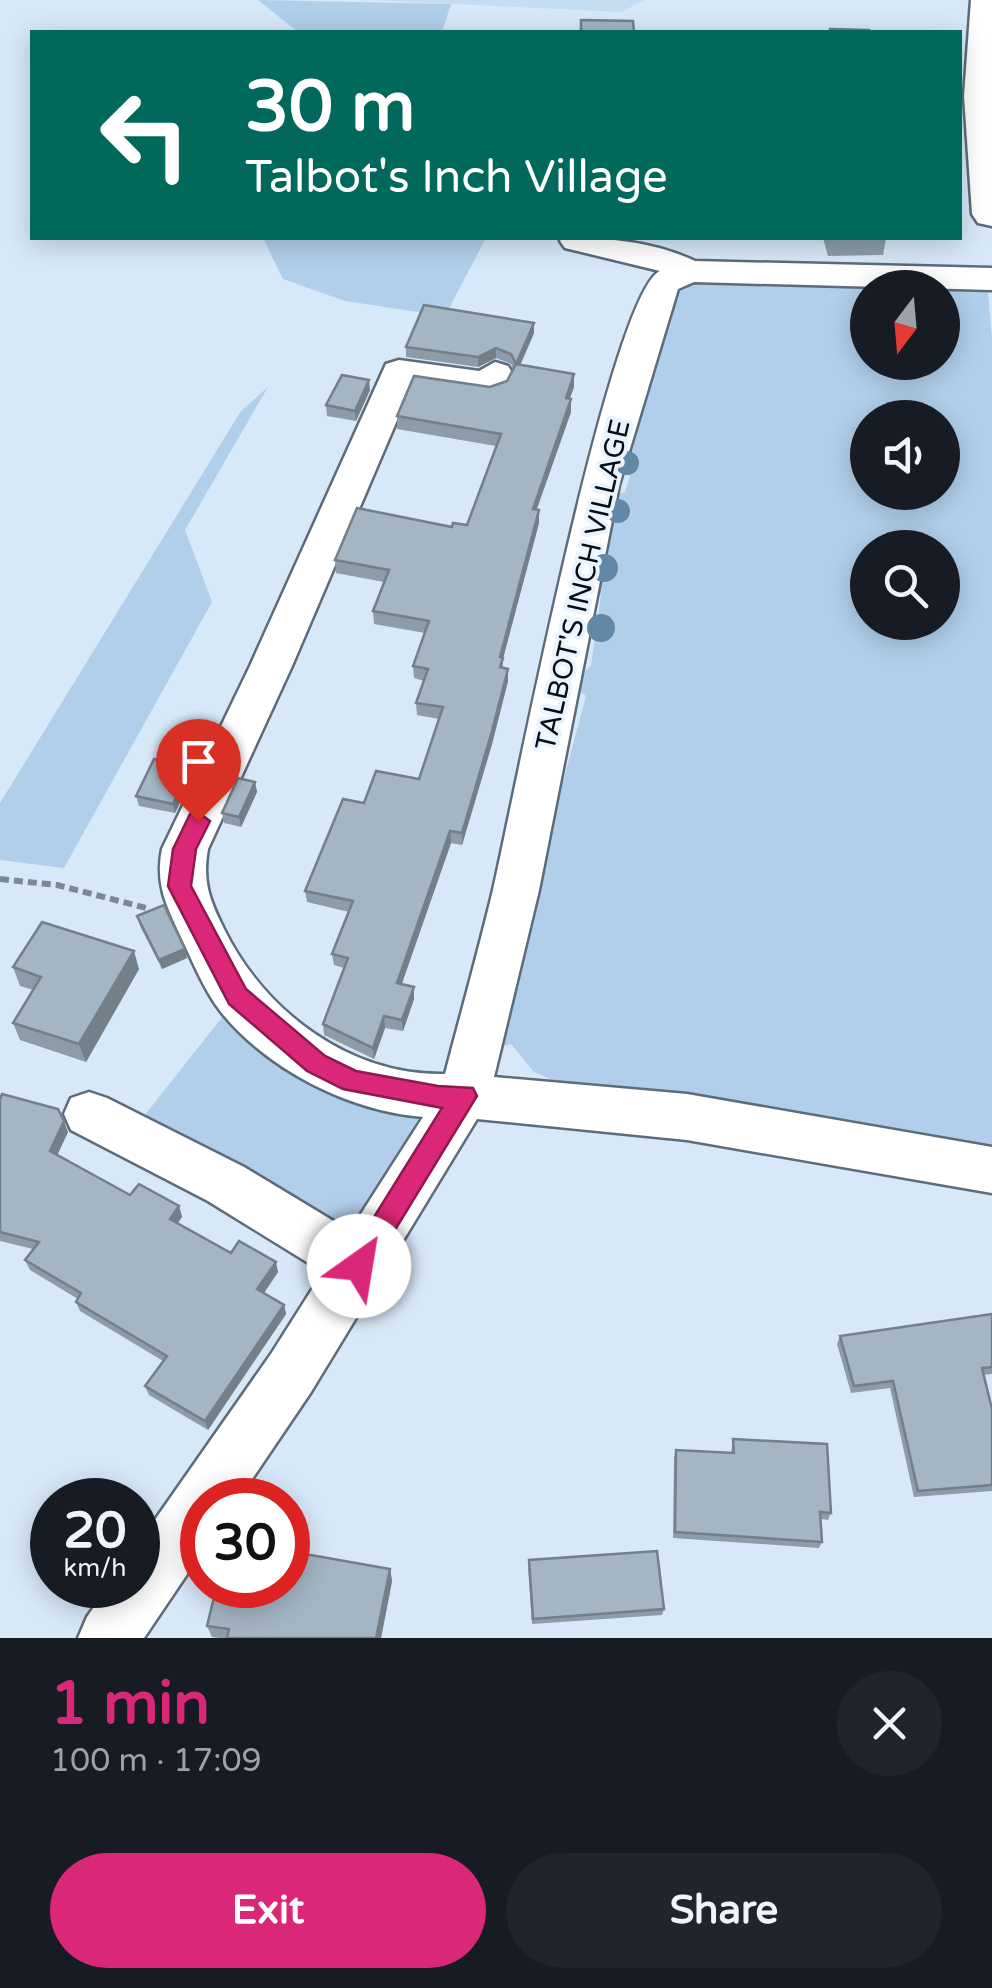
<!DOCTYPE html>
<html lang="en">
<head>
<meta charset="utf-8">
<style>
	:root { --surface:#171b24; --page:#20242c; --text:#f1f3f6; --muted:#9ea1a6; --accent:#db2777 }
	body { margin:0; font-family:"Varela Round",sans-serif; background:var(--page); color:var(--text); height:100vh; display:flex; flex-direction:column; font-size:38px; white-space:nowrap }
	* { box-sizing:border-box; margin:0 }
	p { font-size:32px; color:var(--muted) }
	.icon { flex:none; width:55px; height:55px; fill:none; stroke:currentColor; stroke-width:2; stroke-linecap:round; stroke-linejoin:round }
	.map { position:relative; height:1638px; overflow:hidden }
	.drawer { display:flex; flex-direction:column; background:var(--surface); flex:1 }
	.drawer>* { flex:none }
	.banner { position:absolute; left:30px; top:30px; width:932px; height:210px; border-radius:0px; box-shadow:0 5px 25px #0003; background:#00695c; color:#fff; overflow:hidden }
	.needle { width:65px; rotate:196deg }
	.buttons { position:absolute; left:850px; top:270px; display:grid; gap:20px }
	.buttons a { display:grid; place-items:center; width:110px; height:110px; border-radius:50%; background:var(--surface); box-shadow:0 5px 25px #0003; font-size:50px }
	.speed { position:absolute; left:30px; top:1478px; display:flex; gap:20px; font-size:50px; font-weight:700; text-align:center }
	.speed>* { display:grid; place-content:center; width:130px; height:130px; border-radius:50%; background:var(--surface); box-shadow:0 5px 25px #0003; line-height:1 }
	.speed small { font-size:25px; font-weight:400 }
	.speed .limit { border:15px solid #d22; background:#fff; color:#111 }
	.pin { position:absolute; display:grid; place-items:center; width:85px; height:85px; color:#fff; margin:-102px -42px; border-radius:50% 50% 50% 0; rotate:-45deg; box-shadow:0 0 10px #0007 }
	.pin .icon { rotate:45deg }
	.me { position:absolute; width:110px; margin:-55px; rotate:32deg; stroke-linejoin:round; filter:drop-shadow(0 0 8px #0008) }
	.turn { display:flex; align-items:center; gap:35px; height:210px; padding:0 50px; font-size:45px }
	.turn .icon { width:130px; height:130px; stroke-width:2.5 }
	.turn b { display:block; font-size:70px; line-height:85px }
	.round { display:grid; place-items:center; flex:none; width:105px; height:105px; border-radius:52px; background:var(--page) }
	.overview { display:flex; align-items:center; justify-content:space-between; height:170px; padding:0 50px }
	h1 { font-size:60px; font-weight:700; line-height:75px; color:var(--accent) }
	.cta { display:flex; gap:20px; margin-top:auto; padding:20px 50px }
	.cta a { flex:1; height:115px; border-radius:60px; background:var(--accent); color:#fff; font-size:40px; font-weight:700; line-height:115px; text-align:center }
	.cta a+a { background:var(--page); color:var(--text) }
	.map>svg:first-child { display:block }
</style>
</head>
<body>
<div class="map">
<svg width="992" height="1638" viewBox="0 0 992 1638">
	<rect width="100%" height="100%" fill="#d7e8f8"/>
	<!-- built -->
	<polygon fill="#c5dcf1" points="371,0 644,0 621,12"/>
	<!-- green -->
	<g fill="#b1cfeb" fill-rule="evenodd">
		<polygon points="258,0 451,4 442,32 298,32"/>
		<polygon points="263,238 486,238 445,316 345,301 283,279"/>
		<path d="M720,280L893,287L868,288V362H942L943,290L988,292L992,337V1154L571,1088L534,1072L511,1044L504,1046L497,1029L586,696L576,689L577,677L591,666L601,595L589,592L611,496L625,492L630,476L618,467L621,458L628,457L677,287L687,282ZM868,418H942V492H868ZM868,548H942V622H868Z"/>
		<polygon points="268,387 185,530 212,602 64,868 0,860 0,803 241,411"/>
		<polygon points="227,1011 422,1111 369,1217 353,1239 137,1125"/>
	</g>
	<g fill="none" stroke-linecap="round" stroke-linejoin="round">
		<defs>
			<path id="minor" d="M562,238C609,238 652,241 695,261L992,268V290L694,282L678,289L619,485L539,890L494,1077L687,1094L992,1147V1193L687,1140L477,1119L311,1392L238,1500H202V1552L144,1638H78L87,1617L109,1585H138V1544L271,1354L323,1272L208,1201L71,1130L64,1114L71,1098L89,1092L107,1098L244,1167L350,1231L423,1117C349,1111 268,1070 221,1012C204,990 193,962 181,937C166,905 155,884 162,849L250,666L386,364L399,360L479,371L495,362L508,366L513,374L504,392L491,396L412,385L292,666L208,849C202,882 210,901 224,929C265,1012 350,1076 445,1074C461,1013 478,952 493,890C512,808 610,293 660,271L565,248L560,241Z"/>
			<polygon id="major" points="971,0 992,0 992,226 978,223 972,214 964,96"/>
		</defs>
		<!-- minor casing -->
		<use href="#minor" stroke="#5d6c7a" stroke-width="5"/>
		<!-- major casing -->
		<use href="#major" stroke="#5d6c7a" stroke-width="5"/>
		<!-- path -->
		<polyline stroke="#7c8893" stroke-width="6" stroke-dasharray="9 5" stroke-linecap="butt" points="0,879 57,885 146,908"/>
		<!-- minor -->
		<use href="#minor" fill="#fff" fill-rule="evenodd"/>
		<!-- major -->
		<use href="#major" fill="#fff" fill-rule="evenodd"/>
	</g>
	<!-- trees -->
	<g fill="#6188a6">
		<circle cx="627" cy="463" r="12"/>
		<circle cx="618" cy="511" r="12"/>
		<circle cx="604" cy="568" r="14"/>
		<circle cx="601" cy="628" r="14"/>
	</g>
	<!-- wall -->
	<g fill="#8d9ca9">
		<polygon points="823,238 886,238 883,255 828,256"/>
		<polygon points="534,333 520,365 574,374 574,387 570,398 571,412 537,509 539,510 539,523 503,658 503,668 508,681 492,744 462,845 451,843 401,984 414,999 403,1031 385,1028 374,1059 324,1035 323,1024 344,968 334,965 332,954 349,912 307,902 305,891 364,803 419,779 439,719 417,715 416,703 424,681 414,678 413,666 425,633 374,624 373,611 384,582 336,573 335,560 452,527 467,525 496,446 397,429 397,416 507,381 513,369 511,364 496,358 478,367 406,357 406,347"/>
		<polygon points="370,390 356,421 327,416 326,405"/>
		<polygon points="190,767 192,777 175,813 139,806 136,796"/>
		<polygon points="255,782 257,792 241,827 224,823 222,813"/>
		<polygon points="137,916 187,958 162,969 140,926"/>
		<polygon points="13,967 139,969 86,1062 20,1040 13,1023 33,990 20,986"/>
		<polygon points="0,1099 68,1132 57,1155 130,1195 179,1206 182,1217 178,1223 231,1253 278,1272 264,1293 284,1305 286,1314 208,1430 149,1395 145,1386 163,1361 80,1311 76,1302 78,1299 30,1270 25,1260 33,1249 0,1241"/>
		<polygon points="992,1314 992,1374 983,1375 992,1409 992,1491 914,1497 890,1388 851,1393 837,1344 840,1336"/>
		<polygon points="733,1439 831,1513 828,1520 821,1519 822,1542 819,1548 673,1538 674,1457 676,1450 731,1453"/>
		<polygon points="528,1566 664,1609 662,1615 532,1624"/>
		<polygon points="390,1569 392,1581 381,1638 219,1638 212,1637 207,1626"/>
	</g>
	<!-- shaded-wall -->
	<g fill="#737f89">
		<polygon points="534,323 534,333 516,375 516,364"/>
		<polygon points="496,348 496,358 478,367 478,357"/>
		<polygon points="574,374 574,387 565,411 566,398"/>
		<polygon points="369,380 370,390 356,421 355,411"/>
		<polygon points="571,399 571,412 532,522 533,509"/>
		<polygon points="539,510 539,523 500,670 500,657"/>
		<polygon points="508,669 508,681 492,744 462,845 462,833"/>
		<polygon points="190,767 192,777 175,813 173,804"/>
		<polygon points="255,782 257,792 241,827 239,817"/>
		<polygon points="450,831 451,843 398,995 397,983"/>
		<polygon points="185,949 187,958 162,969 159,960"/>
		<polygon points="134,951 139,969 86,1062 79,1044"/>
		<polygon points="414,987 414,999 403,1031 402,1020"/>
		<polygon points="384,1016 385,1028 374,1059 373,1048"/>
		<polygon points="64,1121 68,1132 54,1162 50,1151"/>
		<polygon points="179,1206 182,1217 173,1229 170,1219"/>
		<polygon points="276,1262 278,1272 260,1299 257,1289"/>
		<polygon points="284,1305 286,1314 208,1430 205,1421"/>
		<polygon points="390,1569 392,1581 381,1638 376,1638"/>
	</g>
	<!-- building -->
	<g fill="#a4b5c4" stroke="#737f89" stroke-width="2.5">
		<polygon points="581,20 633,21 634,32 581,32"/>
		<polygon points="830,29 869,30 869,32 830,32"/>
		<polygon points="424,305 534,323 516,364 511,354 496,348 478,357 406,347"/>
		<polygon points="516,364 574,374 566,398 571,399 533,509 539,510 500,657 503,658 500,667 508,669 492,731 462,833 450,831 397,983 414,987 402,1020 384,1016 373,1048 323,1024 348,958 332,954 353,901 305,891 343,799 364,803 376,771 419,779 443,707 416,703 428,669 413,666 429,621 373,611 389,570 335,560 357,508 452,527 453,523 467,525 501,434 397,416 414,376 490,387 507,381"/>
		<polygon points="342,375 369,380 355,411 326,405"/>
		<polygon points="154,759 190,767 173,804 136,796"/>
		<polygon points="238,778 255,782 239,817 222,813"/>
		<polygon points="164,905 185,949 159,960 137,916"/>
		<polygon points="42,922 134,951 79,1044 13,1023 41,977 13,967"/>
		<polygon points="2,1094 58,1109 64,1121 50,1151 130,1195 139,1184 179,1206 170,1219 231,1253 239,1241 276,1262 257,1289 284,1305 205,1421 145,1386 167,1356 76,1302 81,1293 25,1260 39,1242 0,1232 0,1099"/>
		<polygon points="992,1314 992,1367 982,1368 992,1409 992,1485 918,1491 893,1381 854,1386 840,1336"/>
		<polygon points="733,1439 827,1444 831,1513 820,1512 822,1542 675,1532 676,1450 734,1453"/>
		<polygon points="288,1551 390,1569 376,1638 227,1638 229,1629 207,1626 217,1585 288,1585"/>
		<polygon points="657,1551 664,1609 533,1619 529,1560"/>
	</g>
	<!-- route -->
	<polygon fill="#db2777" stroke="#8e194d" stroke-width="2.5" points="198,812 210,821 196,849 191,886 246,989 325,1056 356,1071 438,1086 473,1088 477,1096 368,1274 359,1278 349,1274 345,1266 349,1257 442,1108 343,1089 307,1071 229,1004 168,886 173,849 190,814"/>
	<g text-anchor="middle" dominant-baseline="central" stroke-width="8" stroke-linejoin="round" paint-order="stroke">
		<!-- street labels -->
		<g font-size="28" fill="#080d12" stroke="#eaf4fe">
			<text transform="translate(583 585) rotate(-77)">TALBOT'S INCH VILLAGE</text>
		</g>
	</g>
</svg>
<div class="buttons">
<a><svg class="needle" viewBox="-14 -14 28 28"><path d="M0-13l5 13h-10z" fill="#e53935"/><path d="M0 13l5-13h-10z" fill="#9ea1a6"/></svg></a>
<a><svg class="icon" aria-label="sound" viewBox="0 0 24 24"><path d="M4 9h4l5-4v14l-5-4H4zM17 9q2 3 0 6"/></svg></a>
<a><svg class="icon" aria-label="search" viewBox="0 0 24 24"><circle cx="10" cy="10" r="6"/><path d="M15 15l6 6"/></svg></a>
</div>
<div class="speed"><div>20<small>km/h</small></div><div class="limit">30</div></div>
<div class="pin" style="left:198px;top:821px;background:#d93025"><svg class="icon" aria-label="arrive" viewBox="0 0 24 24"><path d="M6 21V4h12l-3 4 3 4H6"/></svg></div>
<svg class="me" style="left:359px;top:1266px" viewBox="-20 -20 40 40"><circle r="19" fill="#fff"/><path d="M0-13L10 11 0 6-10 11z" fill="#db2777"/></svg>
<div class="banner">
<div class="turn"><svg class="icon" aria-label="left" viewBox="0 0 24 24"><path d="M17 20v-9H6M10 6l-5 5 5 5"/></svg><div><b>30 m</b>Talbot's Inch Village</div></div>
</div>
</div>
<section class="drawer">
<div class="overview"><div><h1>1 min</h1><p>100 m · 17:09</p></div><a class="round"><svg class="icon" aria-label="close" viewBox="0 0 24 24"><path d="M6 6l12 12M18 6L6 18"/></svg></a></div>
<div class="cta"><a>Exit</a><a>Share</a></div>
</section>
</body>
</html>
